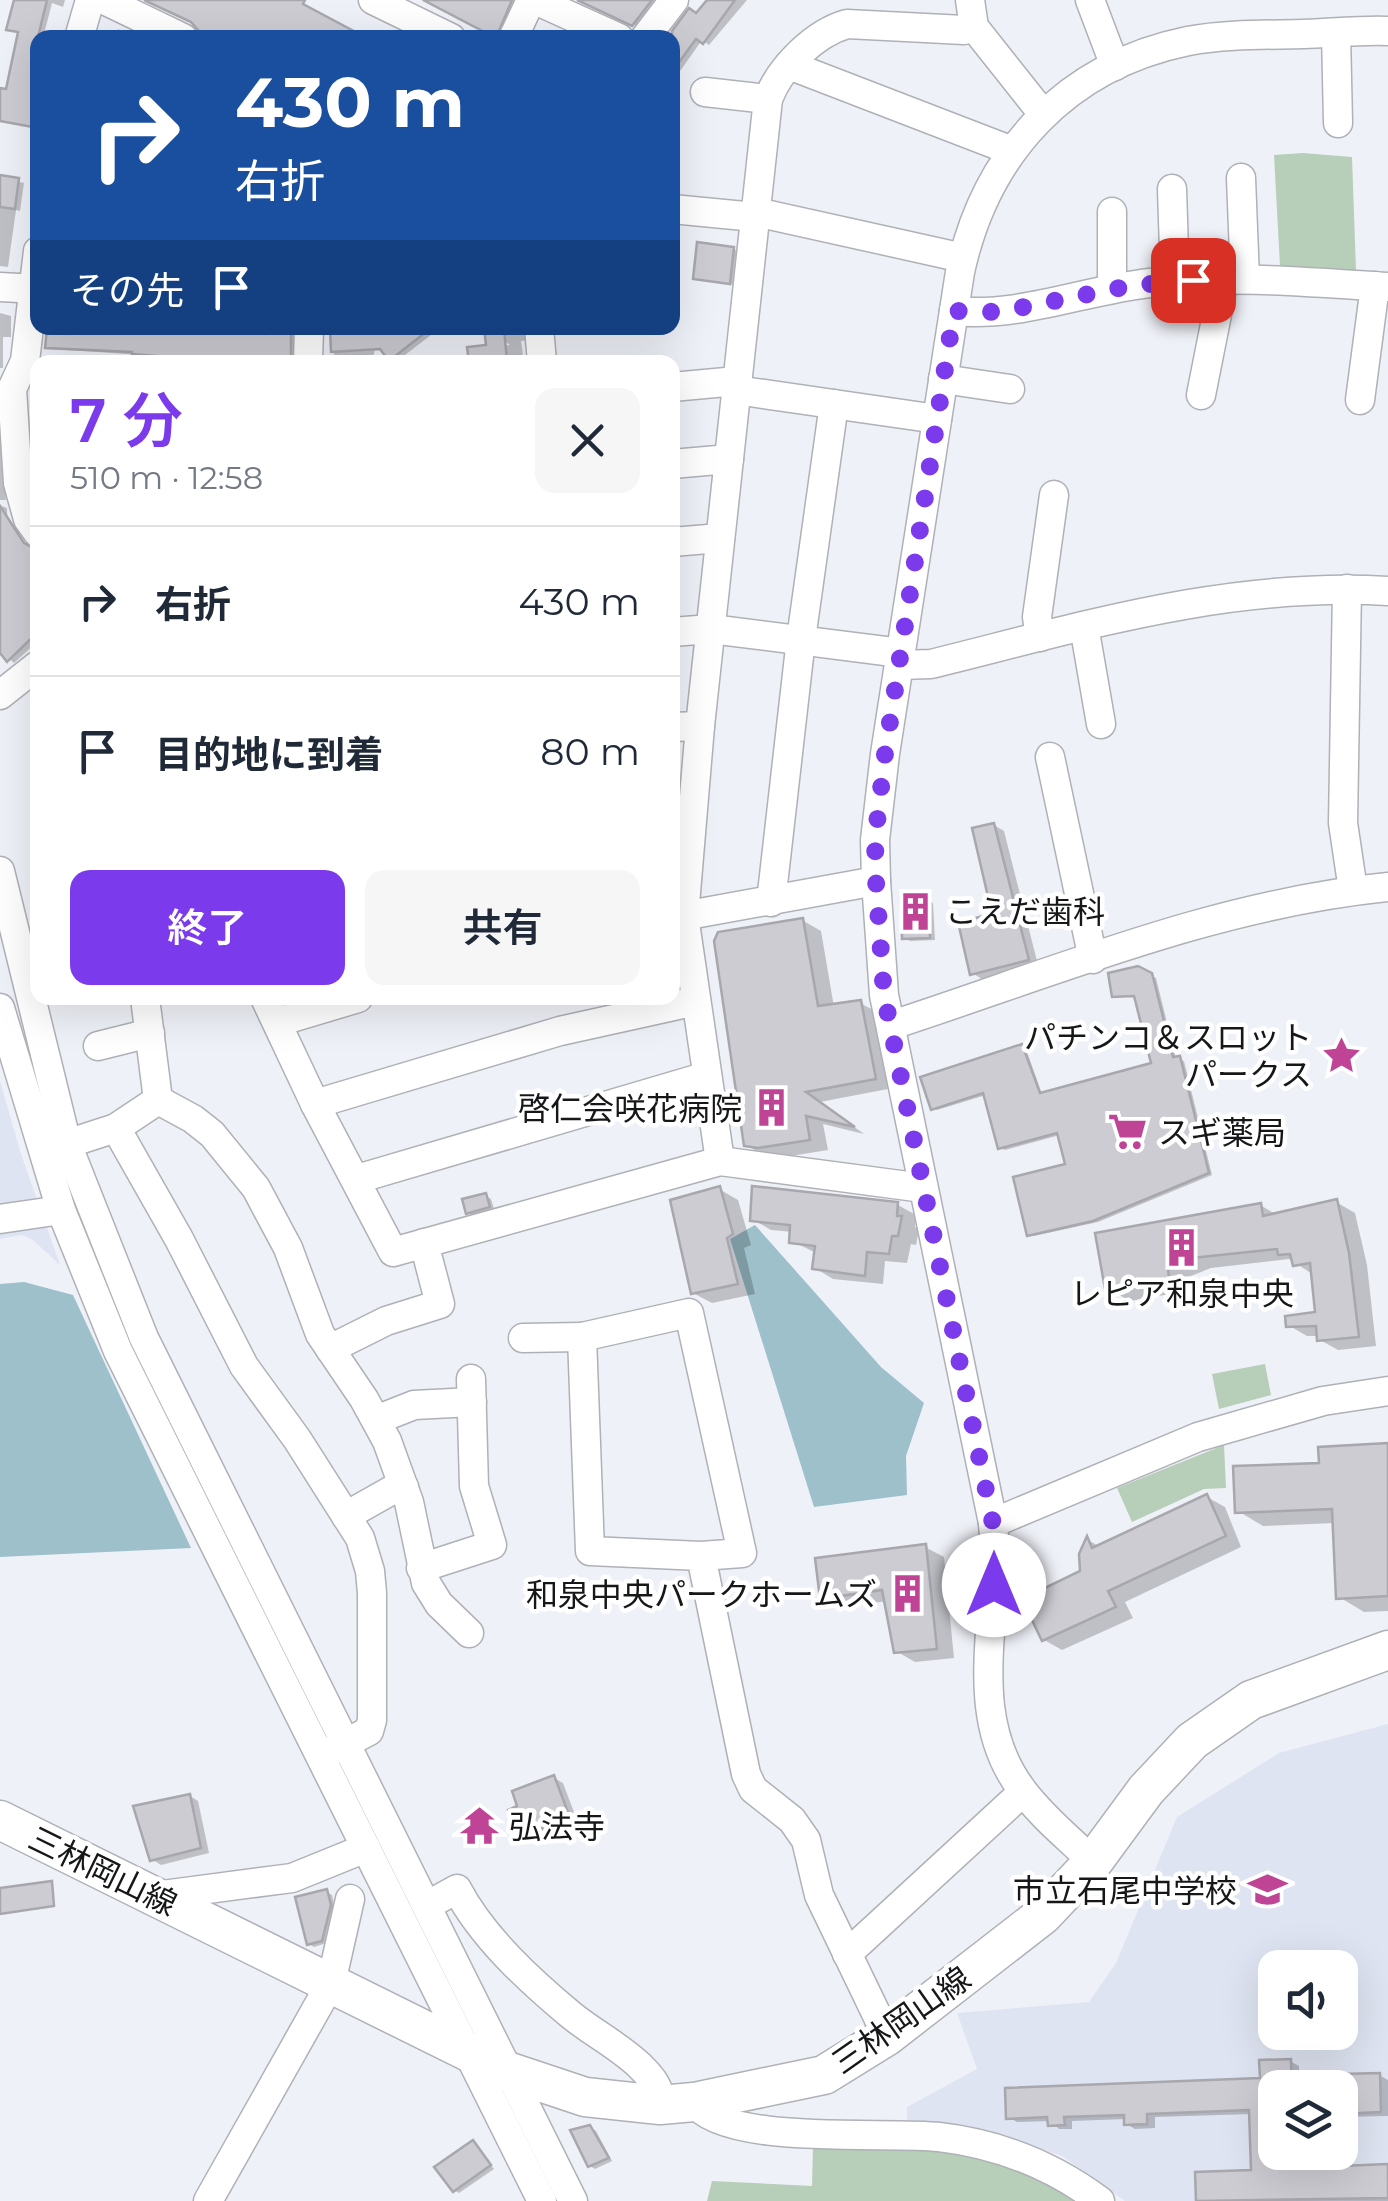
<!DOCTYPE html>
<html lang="ja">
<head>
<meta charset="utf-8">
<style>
	:root { --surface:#fff; --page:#f6f6f7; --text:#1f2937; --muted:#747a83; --line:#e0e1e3; --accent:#7c3aed }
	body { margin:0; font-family:Montserrat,"Noto Sans JP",sans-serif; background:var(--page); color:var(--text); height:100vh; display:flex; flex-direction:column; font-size:38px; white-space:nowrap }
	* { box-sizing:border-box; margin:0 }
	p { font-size:32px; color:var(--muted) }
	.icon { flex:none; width:55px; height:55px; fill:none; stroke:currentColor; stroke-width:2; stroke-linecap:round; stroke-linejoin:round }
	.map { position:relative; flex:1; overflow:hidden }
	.side { position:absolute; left:30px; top:355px; width:650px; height:650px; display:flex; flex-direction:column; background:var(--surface); border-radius:20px; box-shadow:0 10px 40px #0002 }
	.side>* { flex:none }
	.top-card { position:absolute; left:30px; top:30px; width:650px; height:305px; border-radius:20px; box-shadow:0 10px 40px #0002; background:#1a4fa0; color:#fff; overflow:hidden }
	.buttons { position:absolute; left:1258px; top:1950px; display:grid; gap:20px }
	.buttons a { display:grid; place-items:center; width:100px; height:100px; border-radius:20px; background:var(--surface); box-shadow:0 10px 40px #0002; font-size:50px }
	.pin { position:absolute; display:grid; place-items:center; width:85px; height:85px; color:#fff; margin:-42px; border-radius:20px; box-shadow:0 5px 15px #0006 }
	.me { position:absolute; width:110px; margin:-55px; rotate:0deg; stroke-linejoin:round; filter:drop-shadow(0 0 8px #0008) }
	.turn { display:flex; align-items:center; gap:35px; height:210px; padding:0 40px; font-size:45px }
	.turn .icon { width:130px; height:130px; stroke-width:2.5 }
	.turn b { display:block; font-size:70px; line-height:85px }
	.then { display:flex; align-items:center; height:95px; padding:0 40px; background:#0003; gap:20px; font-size:38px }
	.round { display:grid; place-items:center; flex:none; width:105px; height:105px; border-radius:20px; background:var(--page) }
	.head { display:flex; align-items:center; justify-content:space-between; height:170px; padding:0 40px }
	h1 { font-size:60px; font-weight:600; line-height:75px; color:var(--accent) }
	.action { display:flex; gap:20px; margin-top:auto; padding:20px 40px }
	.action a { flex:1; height:115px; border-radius:20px; background:var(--accent); color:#fff; font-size:40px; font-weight:600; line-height:115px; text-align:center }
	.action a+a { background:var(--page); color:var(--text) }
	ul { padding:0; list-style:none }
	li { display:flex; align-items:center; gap:30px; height:150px; padding:0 40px; border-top:2px solid var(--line) }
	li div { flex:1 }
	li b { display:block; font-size:38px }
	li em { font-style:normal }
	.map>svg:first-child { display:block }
</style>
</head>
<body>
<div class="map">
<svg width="1388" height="2201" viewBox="0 0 1388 2201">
	<rect width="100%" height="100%" fill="#eff1f8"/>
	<!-- built -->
	<g fill="#dfe4f2" fill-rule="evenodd">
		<polygon points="0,1081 21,1154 60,1265 33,1240 22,1235 0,1239"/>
		<path d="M1388,1724V2201H1125L1062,2156L1000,2135L907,2124V2107L977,2069L957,2013L1089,2002L1116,1963L1177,1817L1279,1753ZM1275,1968H1340V2032H1275ZM1275,2088H1340V2152H1275Z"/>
	</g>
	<!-- green -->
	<g fill="#b7ceb8">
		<polygon points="1303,153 1352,157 1356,271 1280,266 1274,155"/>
		<polygon points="1265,1364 1271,1395 1219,1409 1212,1374"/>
		<polygon points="1224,1445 1226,1488 1204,1489 1132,1522 1117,1488"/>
		<path d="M813,2146C882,2151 973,2141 1035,2172C1051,2180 1066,2192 1081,2201H707L712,2181L812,2186Z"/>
	</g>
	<!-- water -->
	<g fill="#9dc0ca">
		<polygon points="755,1225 881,1367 924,1403 906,1456 907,1495 814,1507 730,1239"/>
		<polygon points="24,1282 73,1295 191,1548 0,1557 0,1284"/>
	</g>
	<!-- shadow -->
	<g fill="#0003">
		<polygon points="35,0 65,0 63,7 52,3 43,38 38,38 38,128 0,121 0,91 8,92 21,33 15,31"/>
		<polygon points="422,0 518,0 502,38"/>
		<polygon points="581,0 659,0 638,27"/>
		<polygon points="710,0 747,0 709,45 702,40 678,74 673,71 670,38 690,11 697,15"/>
		<polygon points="118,29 136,38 114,38"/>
		<polygon points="549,30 564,38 545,38"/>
		<polygon points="0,178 24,183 20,211 16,210 8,267 0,266"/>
		<polygon points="734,249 739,252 735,285 695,278"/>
		<polygon points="0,313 11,316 11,337 3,337 3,368 0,368"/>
		<polygon points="49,328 129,328 216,335 291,334 296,337 295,361 254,359 254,362 246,362 53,349 48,346"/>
		<polygon points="333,328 368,328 370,343 390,328 440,328 396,362 377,341 372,362 334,362"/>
		<polygon points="486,328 544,328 540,339 521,341 524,362 471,362 470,349 510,345"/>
		<polygon points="36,385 38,385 38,475 33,397"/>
		<polygon points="0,437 6,500 0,500"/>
		<polygon points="2,506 7,508 9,562 38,552 38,641 14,663 0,649"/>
		<polygon points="994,825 1004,831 1038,965 982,979 972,973 995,916"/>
		<polygon points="928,900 933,903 935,940 910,941 905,938"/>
		<polygon points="802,920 821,931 834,1007 860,1003 879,1013 893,1088 820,1102 864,1134 823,1124 828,1150 778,1158 765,1156 746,1145"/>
		<polygon points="1138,968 1156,978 1176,1059 1184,1061 1212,1175 1098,1222 1034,1236 1030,1234 1068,1166 1060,1135 1005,1150 1000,1148 986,1095 937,1110 933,1108 1022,1047 1026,1049 1042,1094 1154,1065 1136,997 1114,996"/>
		<polygon points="719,1189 738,1200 751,1245 744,1248 755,1294 712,1303 693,1293"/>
		<polygon points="486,1196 491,1199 494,1209 473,1215 468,1212"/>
		<polygon points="1336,1202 1355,1213 1367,1265 1376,1346 1338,1350 1320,1340 1320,1336 1307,1336 1288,1325 1318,1314 1314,1275 1289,1259 1211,1268 1186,1278 1187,1291 1130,1301 1107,1288 1260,1205 1277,1215"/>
		<polygon points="898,1205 916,1215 915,1227 919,1229 916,1245 911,1244 907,1263 885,1261 883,1284 833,1279 815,1268 816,1253 792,1241 793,1232 771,1230 752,1219"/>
		<polygon points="1388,1446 1388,1611 1364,1612 1339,1597 1335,1523 1263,1526 1238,1511 1322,1465"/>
		<polygon points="1207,1497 1225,1507 1241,1547 1125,1602 1133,1618 1062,1650 1044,1640 1083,1572 1088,1540 1100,1547"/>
		<polygon points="925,1547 944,1557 954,1658 915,1662 896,1651 887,1601 841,1608 822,1597"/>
		<polygon points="554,1778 563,1783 578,1823 538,1837 529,1832 527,1827 515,1823"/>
		<polygon points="190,1796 198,1801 209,1853 161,1865 153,1860"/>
		<polygon points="326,1892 332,1895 335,1909 327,1943 314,1947 309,1944"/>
		<polygon points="1290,2061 1299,2066 1299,2078 1379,2075 1388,2080 1388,2116 1340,2117 1340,2088 1275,2088 1275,2152 1301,2152 1302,2170 1388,2167 1388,2201 1199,2201 1197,2175 1254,2172 1252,2114 1155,2117 1155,2128 1135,2129 1126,2124 1126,2119 1072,2121 1072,2129 1059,2129 1050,2121 1017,2122 1008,2117 1263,2080"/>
		<polygon points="590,2128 596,2131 612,2161 595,2169 590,2166"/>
		<polygon points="473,2143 494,2169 459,2193 454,2190"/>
	</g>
	<!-- building -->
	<g fill="#cdccd3" stroke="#a7a7ad" stroke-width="2.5">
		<polygon points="14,0 47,0 38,37 38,128 0,121 0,88 6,89 18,32 6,30"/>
		<polygon points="144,0 305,0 303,4 367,38 212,38 199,31 191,22"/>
		<polygon points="423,0 512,0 496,38"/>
		<polygon points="577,0 652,0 632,26"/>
		<polygon points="707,0 735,0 703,44 696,39 672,72 672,31 689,8 696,13"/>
		<polygon points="0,175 19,178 15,209 0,207"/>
		<polygon points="697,242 734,247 730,284 693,279"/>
		<polygon points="47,328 168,328 266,334 266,330 291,331 291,360 206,360 132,354 132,352 45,348"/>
		<polygon points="330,328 431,328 389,361 380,349 331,352"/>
		<polygon points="484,328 504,328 507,362 469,362 467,347 486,345"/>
		<polygon points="0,506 24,543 38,550 38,632 7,662 0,653"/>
		<polygon points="994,823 1029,960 970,975 958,922 992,914 972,828"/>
		<polygon points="928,898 930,938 902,939 901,899"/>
		<polygon points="803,918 818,1006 861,1000 876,1079 806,1092 855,1127 806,1116 810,1140 758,1148 744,1146 714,941 718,932"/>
		<polygon points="1138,966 1152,973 1173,1057 1180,1056 1209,1173 1093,1221 1027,1236 1013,1177 1065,1164 1057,1133 998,1149 983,1093 931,1110 920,1077 1022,1044 1040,1093 1151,1063 1134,996 1112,997 1108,973"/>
		<polygon points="720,1186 733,1234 727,1238 738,1284 691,1294 670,1200"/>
		<polygon points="752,1186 898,1202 897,1216 902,1216 898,1236 892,1236 889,1254 867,1252 865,1276 812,1269 815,1246 789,1243 790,1225 750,1221"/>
		<polygon points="486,1193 490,1207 466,1214 462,1199"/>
		<polygon points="1337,1199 1349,1253 1359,1337 1317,1341 1316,1326 1286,1327 1285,1316 1315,1312 1310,1263 1293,1266 1290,1254 1278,1255 1277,1249 1192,1258 1168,1268 1169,1281 1110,1292 1109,1288 1105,1289 1095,1233 1261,1203 1263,1216"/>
		<polygon points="1388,1443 1388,1596 1336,1599 1332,1509 1235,1513 1233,1466 1319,1463 1318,1447"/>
		<polygon points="1207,1494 1226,1536 1108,1591 1116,1607 1042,1641 1022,1599 1080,1571 1079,1554 1087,1536 1092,1548"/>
		<polygon points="926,1544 937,1649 894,1653 882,1590 820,1599 815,1558"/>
		<polygon points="554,1775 570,1818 527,1834 523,1821 513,1824 508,1810 517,1806 512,1791"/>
		<polygon points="190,1794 201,1848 150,1861 133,1806"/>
		<polygon points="52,1881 54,1906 0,1914 0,1888"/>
		<polygon points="327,1889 331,1905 322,1941 307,1945 295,1897"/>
		<polygon points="1291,2059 1292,2088 1275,2088 1275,2152 1293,2152 1294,2168 1388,2164 1388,2198 1196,2201 1195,2172 1251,2170 1249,2110 1147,2114 1147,2124 1124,2125 1124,2115 1064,2117 1065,2125 1048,2126 1047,2117 1006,2119 1005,2088 1260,2078 1259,2060"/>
		<polygon points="1380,2073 1381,2112 1340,2114 1340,2074"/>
		<polygon points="590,2125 609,2158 588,2167 570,2130"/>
		<polygon points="473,2140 491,2165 453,2192 434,2167"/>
	</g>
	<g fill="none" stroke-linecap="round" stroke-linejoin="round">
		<defs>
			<g id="minor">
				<polyline points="104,0 183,38"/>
				<polyline points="373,0 451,38"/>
				<polyline points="535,0 619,38"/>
				<polyline points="970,0 974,27 1043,114"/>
				<polyline points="1090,0 1115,66"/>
				<polyline points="1336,33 1338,123"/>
				<polyline points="79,38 90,0"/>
				<polyline points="513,38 531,0"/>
				<polyline points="645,38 674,0"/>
				<polyline points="789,65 1002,147 1009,152"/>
				<polyline points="705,92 768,99"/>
				<polyline points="1241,178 1245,279"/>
				<polyline points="1172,189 1175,281"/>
				<polyline points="672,209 755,217"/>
				<polyline points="756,212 963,258"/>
				<polyline points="38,251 25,361 12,389 18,483 28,519 38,533"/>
				<polyline points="0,287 38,289"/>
				<polyline points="1112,289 1112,212"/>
				<path d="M954,311C1020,318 1085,290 1150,283C1230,275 1309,282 1388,287"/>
				<polyline points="539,328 542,362"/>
				<polyline points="308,362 309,328"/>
				<polyline points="943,379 1010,389"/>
				<polyline points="672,387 737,381"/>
				<polyline points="736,390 937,419"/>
				<polyline points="1201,395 1224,279"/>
				<polyline points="1360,400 1375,286"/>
				<polyline points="672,464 729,459"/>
				<polyline points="672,542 720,538"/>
				<polyline points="1347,589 1343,823 1353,890"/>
				<polyline points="1084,626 1101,724"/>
				<polyline points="672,632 711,629 901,653"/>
				<polyline points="1040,637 1037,617 1054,495"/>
				<path d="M899,665L931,664C1085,626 1228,582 1388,591"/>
				<polyline points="0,695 38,665"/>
				<polyline points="672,727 700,726"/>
				<polyline points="1050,757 1093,959"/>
				<polyline points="0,871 67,1144 144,1338 573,2201"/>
				<polyline points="771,902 801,639 834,404"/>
				<polyline points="672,918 876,881"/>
				<polyline points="145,998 158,1100 193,1119 212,1134 256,1188 288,1248 320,1334 364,1399 387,1441 409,1502 426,1583 439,1604 469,1633"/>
				<polyline points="265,998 315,1104 393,1252 720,1161 923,1188"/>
				<polyline points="0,1008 61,1210 118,1351 542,2201"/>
				<polyline points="278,1022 358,998"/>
				<path d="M892,1025C1055,972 1216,904 1388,887"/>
				<polyline points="98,1046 150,1033"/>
				<polyline points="315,1104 560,1031 696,1001"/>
				<polyline points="116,1128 179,1239 244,1366 297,1439 360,1538 370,1571 372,1593 372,1720 369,1731 329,1752"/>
				<polyline points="51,1149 116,1128 158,1100"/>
				<path d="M720,1161L684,916L700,726L768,99C780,67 815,33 847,24L964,30L974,27"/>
				<polyline points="357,1179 707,1076"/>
				<polyline points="0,1219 61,1210"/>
				<polyline points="523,1338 582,1337"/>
				<polyline points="330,1349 386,1321 440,1304 424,1243"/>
				<polyline points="376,1420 414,1405 472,1402"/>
				<polyline points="346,1516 392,1490 404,1487"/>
				<polyline points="993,1523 1198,1437 1323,1401 1388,1391"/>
				<polyline points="701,1556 742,1553 689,1313 582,1337 590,1551 701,1556 746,1774 753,1789 792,1820 806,1840 819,1895 887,2036"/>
				<polyline points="421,1568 492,1545 474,1486 471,1379"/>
				<path d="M1093,1862C1070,1839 1043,1818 1023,1791C962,1712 1002,1614 993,1523L884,995L876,881L875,840L885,754L960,272C986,152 1066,66 1188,41C1226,34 1266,35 1304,34C1332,33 1360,30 1388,31"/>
				<polyline points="155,1896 292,1878 366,1848"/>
				<path d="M428,1905L457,1889C482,1937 530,1981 571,2015C593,2033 619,2046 640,2066C652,2078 661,2088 660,2105"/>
				<polyline points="847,1954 1023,1792"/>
				<path d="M694,2102C723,2146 887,2131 939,2137C999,2144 1052,2165 1100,2201"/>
				<polyline points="208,2201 331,1983 350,1899"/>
			</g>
			<polyline id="major" points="0,1820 507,2071 585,2097 660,2105 694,2102 824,2075 887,2036 1043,1915 1093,1862 1146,1790 1192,1741 1251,1700 1388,1650"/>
		</defs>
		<!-- minor casing -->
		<use href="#minor" stroke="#afb1b7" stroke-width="31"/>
		<!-- major casing -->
		<use href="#major" stroke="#afb1b7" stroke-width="41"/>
		<!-- minor -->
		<use href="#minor" stroke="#fff" stroke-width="28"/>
		<!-- major -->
		<use href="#major" stroke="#fff" stroke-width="38"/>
	</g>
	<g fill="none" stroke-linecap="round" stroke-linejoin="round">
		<!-- route -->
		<polyline stroke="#7c3aed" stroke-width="18" stroke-dasharray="0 32.4" points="994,1585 993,1524 884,995 876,881 875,840 885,754 954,311 999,312 1129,286 1193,280"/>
	</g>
	<!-- icons -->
	<defs>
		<symbol id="building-bare" viewBox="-9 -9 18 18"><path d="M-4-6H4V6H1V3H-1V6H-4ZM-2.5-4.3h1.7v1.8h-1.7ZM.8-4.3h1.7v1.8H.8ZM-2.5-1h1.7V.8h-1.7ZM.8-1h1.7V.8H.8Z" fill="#c04495" stroke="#fff" stroke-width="2.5" paint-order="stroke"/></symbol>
		<symbol id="sight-bare" viewBox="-9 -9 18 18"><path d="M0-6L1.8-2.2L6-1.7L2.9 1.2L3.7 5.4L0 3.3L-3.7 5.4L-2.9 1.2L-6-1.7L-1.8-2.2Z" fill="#c04495" stroke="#fff" stroke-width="2.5" paint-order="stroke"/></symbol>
		<symbol id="supermarket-bare" viewBox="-9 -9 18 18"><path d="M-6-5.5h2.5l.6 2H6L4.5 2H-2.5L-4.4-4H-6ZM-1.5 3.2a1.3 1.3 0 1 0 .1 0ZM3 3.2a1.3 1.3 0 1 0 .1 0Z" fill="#c04495" stroke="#fff" stroke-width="2.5" paint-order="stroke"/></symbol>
		<symbol id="temple-bare" viewBox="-9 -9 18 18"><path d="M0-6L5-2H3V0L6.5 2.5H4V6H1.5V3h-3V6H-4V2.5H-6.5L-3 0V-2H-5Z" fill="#c04495" stroke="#fff" stroke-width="2.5" paint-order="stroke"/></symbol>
		<symbol id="school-bare" viewBox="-9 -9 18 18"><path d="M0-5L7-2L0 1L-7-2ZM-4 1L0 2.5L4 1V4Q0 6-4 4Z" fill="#c04495" stroke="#fff" stroke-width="2.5" paint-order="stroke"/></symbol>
	</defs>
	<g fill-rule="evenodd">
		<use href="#building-bare" x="888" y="884" width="55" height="55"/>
		<use href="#sight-bare" x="1314" y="1028" width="55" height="55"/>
		<use href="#building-bare" x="744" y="1080" width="55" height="55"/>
		<use href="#supermarket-bare" x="1100" y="1104" width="55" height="55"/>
		<use href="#building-bare" x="1154" y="1220" width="55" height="55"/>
		<use href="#building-bare" x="880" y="1566" width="55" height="55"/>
		<use href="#temple-bare" x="452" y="1798" width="55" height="55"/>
		<use href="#school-bare" x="1240" y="1862" width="55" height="55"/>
	</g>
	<g text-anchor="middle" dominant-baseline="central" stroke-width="9" stroke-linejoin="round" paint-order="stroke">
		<!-- poi labels -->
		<g font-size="32" fill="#161719" stroke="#fff" text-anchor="end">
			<text x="945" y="911" text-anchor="start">こえだ歯科</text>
			<text x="1312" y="1037">パチンコ＆スロット<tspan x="1312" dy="37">パークス</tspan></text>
			<text x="742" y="1108">啓仁会咲花病院</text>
			<text x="1158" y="1132" text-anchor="start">スギ薬局</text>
			<text x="1182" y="1293" text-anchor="middle">レピア和泉中央</text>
			<text x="877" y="1594">和泉中央パークホームズ</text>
			<text x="509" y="1826" text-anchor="start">弘法寺</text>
			<text x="1237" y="1890">市立石尾中学校</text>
		</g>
		<!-- street labels -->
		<g font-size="32" fill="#161719" stroke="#fff">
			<text transform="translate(103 1871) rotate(26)">三林岡山線</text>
			<text transform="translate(901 2020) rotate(-35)">三林岡山線</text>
		</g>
	</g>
</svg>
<div class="buttons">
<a><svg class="icon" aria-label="sound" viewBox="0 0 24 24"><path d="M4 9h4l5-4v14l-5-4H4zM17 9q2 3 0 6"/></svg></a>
<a><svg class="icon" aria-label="layers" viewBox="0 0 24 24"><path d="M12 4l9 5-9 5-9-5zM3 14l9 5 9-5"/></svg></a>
</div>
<div class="pin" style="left:1193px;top:280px;background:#d93025"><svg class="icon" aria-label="arrive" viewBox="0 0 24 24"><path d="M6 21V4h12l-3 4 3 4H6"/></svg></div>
<svg class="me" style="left:994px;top:1585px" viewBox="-20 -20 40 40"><circle r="19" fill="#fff"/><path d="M0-13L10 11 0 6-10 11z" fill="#7c3aed"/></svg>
<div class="top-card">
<div class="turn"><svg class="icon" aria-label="right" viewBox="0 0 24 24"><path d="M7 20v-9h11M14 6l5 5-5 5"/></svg><div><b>430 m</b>右折</div></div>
<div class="then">その先<svg class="icon" aria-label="arrive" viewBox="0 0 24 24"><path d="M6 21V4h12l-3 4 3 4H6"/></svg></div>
</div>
<section class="side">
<div class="head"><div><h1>7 分</h1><p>510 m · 12:58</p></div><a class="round"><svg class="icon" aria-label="close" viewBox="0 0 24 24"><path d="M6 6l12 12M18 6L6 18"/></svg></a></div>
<ul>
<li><svg class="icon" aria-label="right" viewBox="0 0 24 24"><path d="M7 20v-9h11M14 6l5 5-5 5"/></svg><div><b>右折</b></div><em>430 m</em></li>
<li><svg class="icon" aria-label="arrive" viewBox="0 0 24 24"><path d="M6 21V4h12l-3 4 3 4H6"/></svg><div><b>目的地に到着</b></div><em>80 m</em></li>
</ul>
<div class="action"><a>終了</a><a>共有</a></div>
</section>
</div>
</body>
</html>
